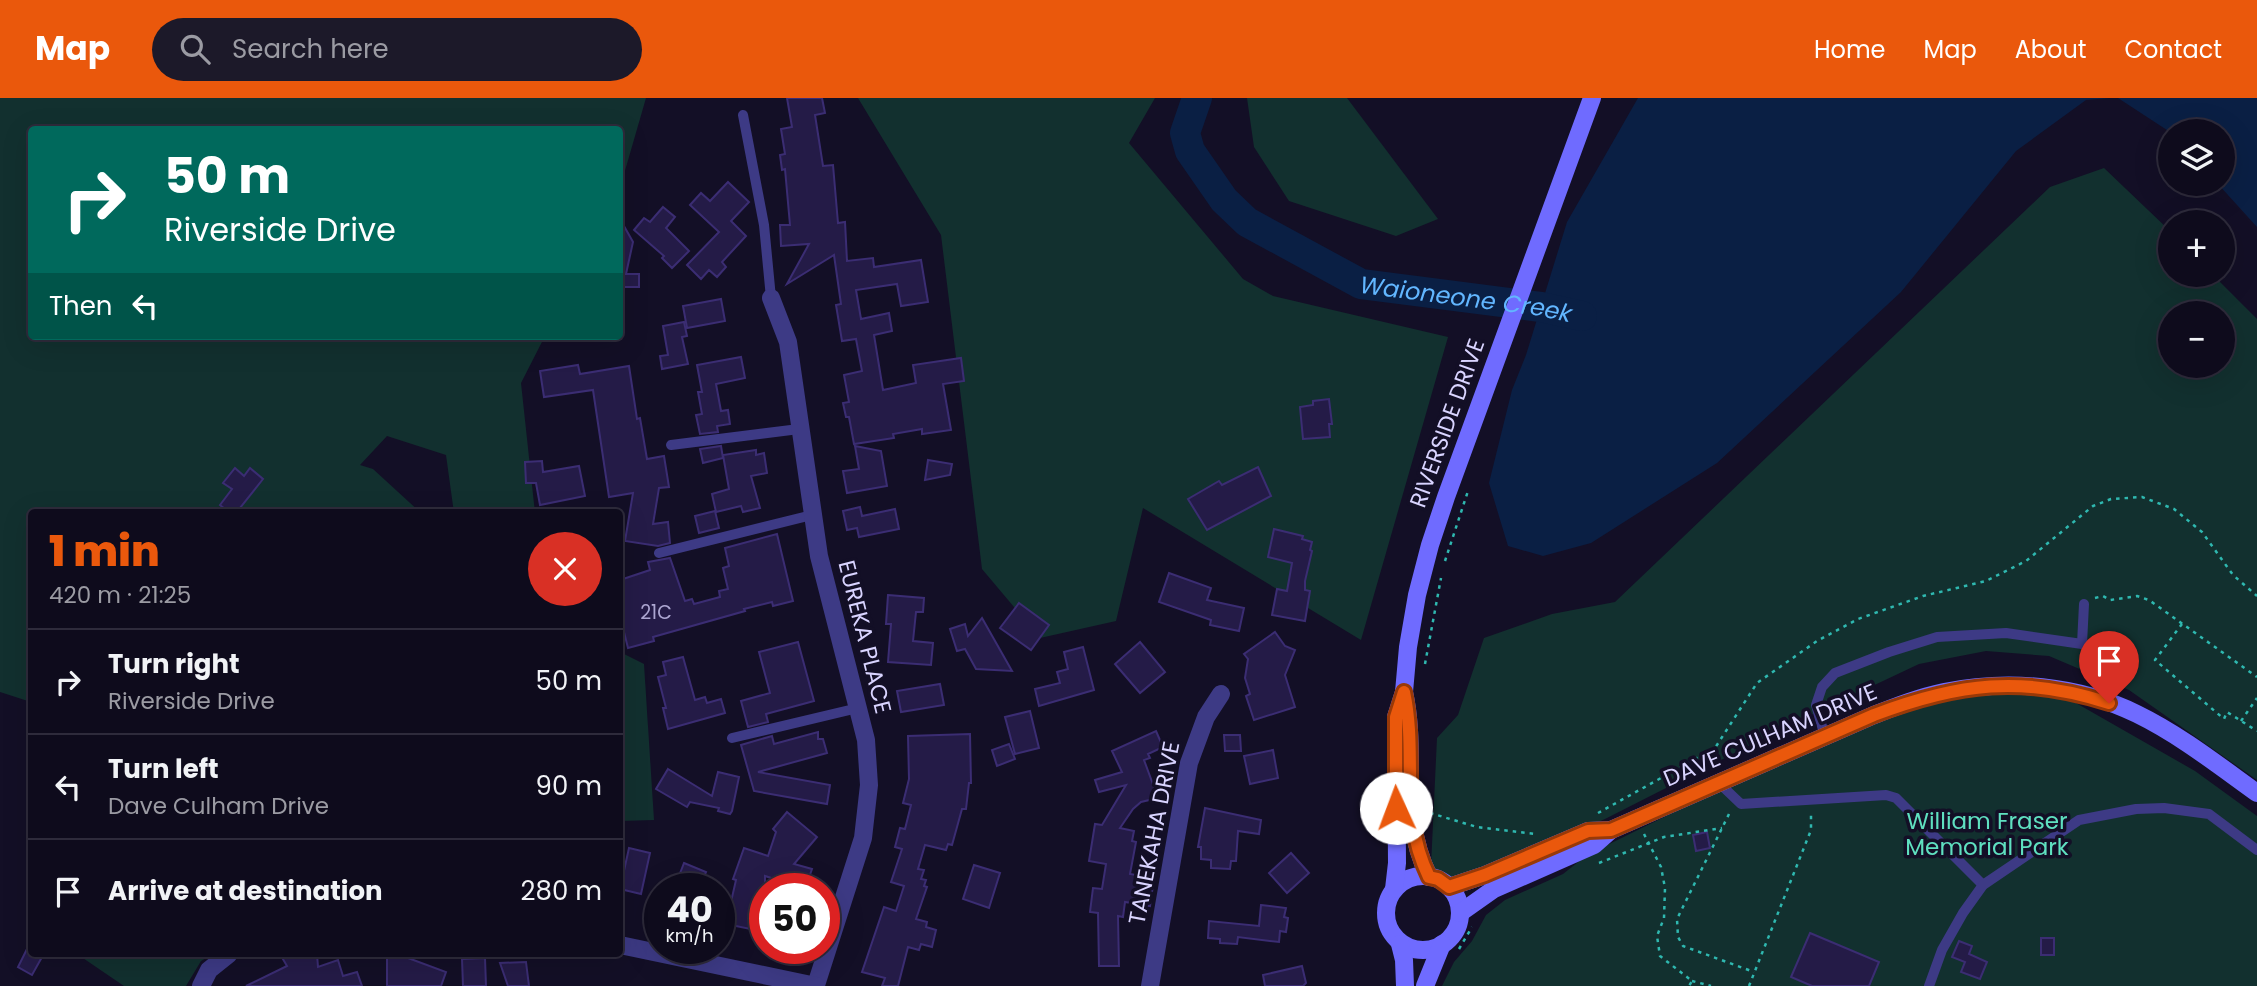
<!DOCTYPE html>
<html lang="en">
<head>
<meta charset="utf-8">
<style>
	:root { --surface:#0e0b1c; --page:#1c1929; --text:#f1f3f6; --muted:#9b9ba3; --line:#2e2b3b; --accent:#ea580c }
	body { margin:0; font-family:Poppins,sans-serif; background:var(--page); color:var(--text); height:100vh; display:flex; flex-direction:column; font-size:26px; white-space:nowrap }
	* { box-sizing:border-box; margin:0 }
	p { font-size:23px; color:var(--muted) }
	.icon { flex:none; width:38px; height:38px; fill:none; stroke:currentColor; stroke-width:2; stroke-linecap:round; stroke-linejoin:round }
	.map { position:relative; flex:1; overflow:hidden }
	.panel { position:absolute; left:28px; top:411px; width:595px; height:448px; display:flex; flex-direction:column; background:var(--surface); border-radius:7px; box-shadow:0 7px 28px #0002,0 0 0 2px var(--line) }
	.panel>* { flex:none }
	.guide { position:absolute; left:28px; top:28px; width:595px; height:214px; border-radius:7px; box-shadow:0 7px 28px #0002,0 0 0 2px var(--line); background:#00695c; color:#fff; overflow:hidden }
	.controls { position:absolute; left:2158px; top:21px; display:grid; gap:14px }
	.controls a { display:grid; place-items:center; width:77px; height:77px; border-radius:50%; background:var(--surface); box-shadow:0 7px 28px #0002,0 0 0 2px var(--line); font-size:35px }
	.speed { position:absolute; left:644px; top:775px; display:flex; gap:14px; font-size:35px; font-weight:700; text-align:center }
	.speed>* { display:grid; place-content:center; width:91px; height:91px; border-radius:50%; background:var(--surface); box-shadow:0 7px 28px #0002,0 0 0 2px var(--line); line-height:1 }
	.speed small { font-size:18px; font-weight:400 }
	.speed .limit { border:10px solid #d22; background:#fff; color:#111 }
	.pin { position:absolute; display:grid; place-items:center; width:60px; height:60px; color:#fff; margin:-72px -30px; border-radius:50% 50% 50% 0; rotate:-45deg; box-shadow:0 0 7px #0007 }
	.pin .icon { rotate:45deg }
	.me { position:absolute; width:77px; margin:-38px; rotate:358deg; stroke-linejoin:round; filter:drop-shadow(0 0 5px #0008) }
	.turn { display:flex; align-items:center; gap:24px; height:147px; padding:0 21px; font-size:32px }
	.turn .icon { width:91px; height:91px; stroke-width:2.5 }
	.turn b { display:block; font-size:49px; line-height:60px }
	.then { display:flex; align-items:center; height:66px; padding:0 21px; background:#0003; gap:14px; font-size:26px }
	.round { display:grid; place-items:center; flex:none; width:74px; height:74px; border-radius:37px; background:var(--page) }
	.headline { display:flex; align-items:center; justify-content:space-between; height:119px; padding:0 21px }
	h1 { font-size:42px; font-weight:800; line-height:52px; color:var(--accent) }
	ul { padding:0; list-style:none }
	li { display:flex; align-items:center; gap:21px; height:105px; padding:0 21px; border-top:2px solid var(--line) }
	li div { flex:1 }
	li b { display:block; font-size:26px }
	li em { font-style:normal }
	header { display:flex; align-items:center; gap:42px; box-sizing:border-box; height:98px; padding:0 35px; background:var(--accent); color:#fff }
	header strong { font-size:33px }
	nav { display:flex; gap:38px; margin-inline-start:auto; font-size:24px }
	.search { width:490px; height:63px; background:var(--page); display:flex; align-items:center; gap:18px; box-sizing:border-box; padding:0 24px; border-radius:38px; color:var(--muted); font-size:26px }
	.map>svg:first-child { display:block }
</style>
</head>
<body>
<header>
<strong>Map</strong>
<div class="search"><svg class="icon" aria-label="search" viewBox="0 0 24 24"><circle cx="10" cy="10" r="6"/><path d="M15 15l6 6"/></svg>Search here</div>
<nav><a>Home</a><a>Map</a><a>About</a><a>Contact</a></nav>
</header>
<div class="map">
<svg width="2257" height="888" viewBox="0 0 2257 888">
	<rect width="100%" height="100%" fill="#130f26"/>
	<!-- green -->
	<g fill="#12302f" fill-rule="evenodd">
		<polygon points="0,0 646,0 620,90 620,32 32,32 32,238 545,238 521,285 535,415 454,415 446,357 387,338 360,367 373,371 421,415 32,415 31,604 0,594"/>
		<polygon points="858,0 1155,0 1129,45 1243,181 1273,198 1448,239 1361,542 1143,410 1116,523 1040,540 982,471 941,137"/>
		<polygon points="1247,0 1347,0 1438,121 1396,138 1289,103 1254,49"/>
		<path d="M2104,70L2170,133V177H2213L2257,221V682L2129,592L2049,558L1986,553L1919,566L1792,626L1605,721L1480,773L1455,781L1448,779L1431,768L1437,640L1458,617L1484,540L1552,516L1615,504L2050,89ZM2170,215H2222V268H2170Z"/>
		<polygon points="620,554 644,566 654,722 620,723"/>
		<polygon points="2005,583 2076,605 2195,673 2257,718 2257,888 1442,888 1454,864 1472,843 1486,817 1505,802 1563,776 1587,757 1861,622"/>
		<polygon points="77,856 213,856 201,863 186,888 124,888"/>
	</g>
	<!-- water -->
	<g fill="#0a1f44">
		<polygon points="1638,0 2110,0 2086,2 2016,53 1901,194 1717,365 1591,445 1543,458 1508,448 1489,385 1512,292 1526,257 1567,124"/>
		<polygon points="2118,0 2257,0 2257,129 2218,86 2222,86 2222,33 2170,34"/>
	</g>
	<g fill="none" stroke-linecap="round" stroke-linejoin="round">
		<!-- river -->
		<path stroke="#0a1f44" stroke-width="30" id="s1" d="M1197,0L1185,35L1190,53L1224,102L1247,124L1361,186L1541,209L1582,218"/>
	</g>
	<!-- building -->
	<g fill="#241b47" stroke="#3b2d73" stroke-width="2">
		<polygon points="787,0 822,0 825,15 815,17 823,68 833,67 838,125 845,124 847,163 873,160 874,169 921,162 928,204 901,208 897,186 856,192 861,221 889,215 892,233 874,237 883,292 916,285 913,267 961,260 964,283 943,286 951,332 922,336 922,331 893,336 894,340 854,346 849,319 846,319 843,305 849,304 844,277 862,273 856,241 842,243 836,207 841,206 834,157 787,186 809,146 781,148 780,127 790,127 785,71 782,72 780,57 785,56 781,31 792,29"/>
		<polygon points="728,84 749,104 731,123 746,138 722,164 726,169 717,179 709,172 701,181 687,167 719,134 690,107 701,95 710,103"/>
		<polygon points="663,109 675,119 666,130 689,153 672,170 662,160 664,158 634,132 644,120 650,124"/>
		<polygon points="620,121 633,144 626,176 639,176 639,189 620,189"/>
		<polygon points="721,201 725,223 687,230 683,208"/>
		<polygon points="684,224 687,238 682,239 688,266 662,271 660,258 668,257 663,228"/>
		<polygon points="741,259 745,280 716,286 721,313 728,312 730,326 717,328 718,334 700,336 696,317 702,316 698,294 702,294 697,267"/>
		<polygon points="578,267 580,276 629,268 637,321 640,320 647,361 664,358 669,389 659,390 653,426 668,424 670,445 658,448 625,443 633,395 609,399 593,292 544,299 540,273"/>
		<polygon points="1329,301 1332,326 1329,326 1330,339 1303,341 1300,309 1313,307 1313,303"/>
		<polygon points="721,348 723,360 703,365 700,351"/>
		<polygon points="855,348 881,353 887,388 847,395 843,373 859,371"/>
		<polygon points="756,352 756,357 764,355 767,375 751,378 760,410 743,414 741,408 716,414 712,396 729,391 723,357"/>
		<polygon points="928,362 952,366 950,377 925,382"/>
		<polygon points="542,363 543,374 579,368 585,398 540,407 536,385 526,385 525,364"/>
		<polygon points="1258,369 1271,398 1207,432 1188,401 1219,383 1222,387"/>
		<polygon points="235,370 244,378 250,370 263,381 236,415 230,415 220,407 232,391 223,385"/>
		<polygon points="860,409 862,418 895,411 899,431 859,439 857,430 847,432 843,413"/>
		<polygon points="715,413 719,430 699,435 695,418"/>
		<polygon points="1274,431 1303,438 1302,441 1312,444 1310,452 1312,453 1305,483 1305,492 1310,493 1305,523 1272,517 1277,491 1287,493 1292,465 1268,459"/>
		<polygon points="777,436 793,503 773,508 772,504 744,511 745,513 653,539 654,543 628,550 620,518 620,482 650,472 648,464 670,460 685,503 692,501 694,506 720,499 719,493 728,491 723,470 729,468 725,450"/>
		<polygon points="1169,475 1211,490 1207,502 1244,510 1239,533 1210,527 1211,522 1159,504"/>
		<polygon points="888,497 924,500 923,514 916,514 913,543 933,545 931,567 888,564 891,526 886,526"/>
		<polygon points="1019,505 1049,527 1031,552 1000,530"/>
		<polygon points="982,520 1012,573 976,571 965,551 957,553 950,531 965,526 968,538"/>
		<polygon points="1275,534 1285,548 1295,552 1285,577 1295,609 1254,622 1246,598 1250,596 1245,580 1248,561 1244,556"/>
		<polygon points="798,544 814,603 766,616 768,624 748,629 741,603 770,595 759,554"/>
		<polygon points="1140,544 1165,574 1140,595 1115,566"/>
		<polygon points="1083,549 1094,592 1039,608 1035,591 1060,585 1057,574 1068,571 1064,554"/>
		<polygon points="683,559 695,602 705,599 707,605 721,601 725,615 668,631 663,610 666,610 658,579 666,577 663,564"/>
		<polygon points="940,586 944,607 901,614 897,593"/>
		<polygon points="1030,613 1039,650 1015,656 1005,619"/>
		<polygon points="1156,633 1163,649 1148,656 1150,660 1144,662 1158,700 1141,704 1133,711 1120,730 1134,733 1132,743 1136,744 1130,776 1154,780 1150,808 1125,804 1123,819 1118,818 1119,868 1099,868 1098,815 1090,814 1093,790 1102,791 1106,766 1089,763 1095,726 1102,727 1126,687 1099,694 1095,682 1122,674 1112,653"/>
		<polygon points="818,634 818,641 823,641 827,655 758,674 830,687 827,706 754,693 741,647 772,638 774,646"/>
		<polygon points="970,636 971,685 969,685 966,711 962,711 952,747 948,746 946,752 925,747 918,771 924,772 921,781 926,782 924,788 927,789 916,821 927,824 926,829 936,832 932,849 921,846 919,852 908,849 898,888 882,888 885,880 862,874 884,809 896,813 904,788 891,784 902,751 895,749 900,730 905,731 911,707 903,705 909,681 908,638"/>
		<polygon points="1224,637 1240,637 1241,653 1225,653"/>
		<polygon points="1009,646 1015,661 997,668 992,652"/>
		<polygon points="1273,652 1278,680 1250,686 1244,658"/>
		<polygon points="668,671 712,698 718,674 739,679 732,713 730,716 718,713 719,710 690,704 687,709 656,691"/>
		<polygon points="1205,710 1261,722 1259,736 1238,733 1236,763 1231,763 1230,771 1211,770 1211,762 1201,761 1201,749 1198,749"/>
		<polygon points="787,714 817,739 794,766 812,771 805,791 765,778 765,834 726,826 736,782 733,781 744,750 768,758 776,734 773,731"/>
		<polygon points="1707,734 1710,750 1696,753 1693,737"/>
		<polygon points="629,750 650,755 641,796 620,791"/>
		<polygon points="1291,755 1309,775 1287,795 1269,775"/>
		<polygon points="684,765 706,774 699,791 674,791"/>
		<polygon points="974,767 1000,775 989,810 963,801"/>
		<polygon points="1261,807 1286,810 1284,819 1288,820 1286,834 1280,833 1279,844 1238,839 1237,846 1220,845 1220,841 1208,840 1209,823 1259,828"/>
		<polygon points="1810,835 1879,864 1869,888 1812,888 1791,879"/>
		<rect x="2041" y="840" width="13" height="17"/>
		<polygon points="1959,843 1972,848 1969,856 1987,864 1980,881 1961,874 1965,864 1952,859"/>
		<polygon points="27,851 32,856 42,859 32,877 18,869"/>
		<polygon points="280,856 317,856 318,869 338,862 343,878 357,874 362,888 246,888 287,868"/>
		<polygon points="387,858 408,858 408,860 446,874 441,888 387,888"/>
		<polygon points="485,860 486,888 463,888 462,861"/>
		<polygon points="526,864 529,888 508,888 500,865"/>
		<polygon points="1302,868 1306,885 1303,888 1265,888 1263,877"/>
	</g>
	<g fill="none" stroke-linecap="round" stroke-linejoin="round">
		<!-- path -->
		<g stroke="#2fb8b0" stroke-width="2.5" stroke-dasharray="3.5 5" stroke-linecap="butt">
			<polyline points="1445,463 1468,393"/>
			<polyline points="2095,500 2103,498 2110,502 2137,498 2149,502 2257,579"/>
			<polyline points="2182,526 2155,562 2224,621 2227,614 2257,633"/>
			<polyline points="1425,566 1441,480"/>
			<polyline points="2241,623 2257,600"/>
			<polyline points="1430,715 1477,729 1536,736"/>
			<polyline points="1598,715 1715,650 1757,585 1817,543 1858,521 1923,498 1986,483 2026,463 2093,408 2111,401 2142,399 2174,411 2202,434 2233,477 2257,498"/>
			<polyline points="1729,716 1677,821 1678,839 1683,848 1754,874"/>
			<polyline points="1644,736 1661,769 1665,790 1664,820 1657,838 1660,858 1692,883 1689,888"/>
			<polyline points="1599,765 1664,739 1722,730"/>
			<polyline points="1459,851 1472,829"/>
			<polyline points="1692,883 1711,888"/>
			<polyline points="1749,888 1811,732 1811,714"/>
		</g>
		<!-- lane -->
		<g stroke="#3d3a85" stroke-width="10">
			<polyline points="743,17 764,127 771,200"/>
			<polyline points="671,347 799,331"/>
			<polyline points="659,455 812,417"/>
			<polyline points="1825,639 1816,607 1822,589 1835,575 1889,554 1937,539 2006,535 2082,546 2084,506"/>
			<polyline points="732,640 858,610"/>
			<polyline points="1719,685 1741,706 1886,697 1896,700 1983,787"/>
			<polyline points="1929,888 1942,852 1963,815 1983,787 2079,722 2136,711 2164,710 2209,716 2257,752"/>
		</g>
		<!-- street -->
		<g stroke="#3d3a85" stroke-width="18">
			<polyline points="771,200 788,244 819,458 866,642 869,687 863,740 816,887"/>
			<polyline points="620,847 816,888"/>
			<polyline points="201,888 209,872 229,856"/>
			<polyline points="1150,888 1189,665 1206,619 1221,596"/>
		</g>
		<!-- secondary -->
		<g stroke="#6f6bff" stroke-width="18">
			<path d="M1404,594C1418,659 1398,716 1429,779"/>
			<circle cx="1423" cy="815" r="37"/>
			<polyline points="1449,789 1485,777 1588,733 1611,732"/>
			<polyline points="1394,791 1397,765 1396,619 1404,594 1408,549 1417,497 1430,447 1446,399 1592,0"/>
			<path d="M1460,815L1494,791L1594,747L1611,732L1874,617C1897,608 1920,599 1944,594C2008,581 2078,587 2137,616C2180,637 2218,667 2257,695"/>
			<polyline points="1400,846 1404,862 1405,888"/>
			<polyline points="1425,888 1442,846"/>
		</g>
	</g>
	<g fill="none" stroke-linecap="round" stroke-linejoin="round">
		<defs>
			<path id="route" d="M1396,710V619L1404,594C1418,659 1398,716 1429,779L1438,781L1449,789L1485,777L1588,733L1611,732L1874,617C1958,585 2022,577 2109,605"/>
		</defs>
		<!-- route casing -->
		<use href="#route" stroke="#983908" stroke-width="18"/>
		<!-- route -->
		<use href="#route" stroke="#ea580c" stroke-width="12"/>
	</g>
	<g text-anchor="middle" dominant-baseline="central" stroke-width="7" stroke-linejoin="round" paint-order="stroke">
		<!-- number labels -->
		<g font-size="19" fill="#aca6d1">
			<text x="656" y="514">21C</text>
		</g>
		<!-- street labels -->
		<g font-size="23" fill="#d9d4ff" stroke="#130f26">
			<text transform="translate(1447 325) rotate(-70)">RIVERSIDE DRIVE</text>
			<text transform="translate(865 539) rotate(76)">EUREKA PLACE</text>
			<text transform="translate(1770 637) rotate(-23)">DAVE CULHAM DRIVE</text>
			<text transform="translate(1154 735) rotate(-79)">TANEKAHA DRIVE</text>
		</g>
		<!-- park labels -->
		<g font-size="23" fill="#5fe0c0" stroke="#130f26">
			<text x="1987" y="723">William Fraser<tspan x="1987" dy="26">Memorial Park</tspan></text>
		</g>
		<!-- water labels -->
		<g font-size="24" font-style="italic" fill="#62b6ff" stroke="#130f26">
			<text stroke="none"><textPath href="#s1" startOffset="383">Waioneone Creek</textPath></text>
		</g>
	</g>
</svg>
<div class="controls">
<a><svg class="icon" aria-label="layers" viewBox="0 0 24 24"><path d="M12 4l9 5-9 5-9-5zM3 14l9 5 9-5"/></svg></a>
<a>+</a>
<a>−</a>
</div>
<div class="speed"><div>40<small>km/h</small></div><div class="limit">50</div></div>
<div class="pin" style="left:2109px;top:605px;background:#d93025"><svg class="icon" aria-label="arrive" viewBox="0 0 24 24"><path d="M6 21V4h12l-3 4 3 4H6"/></svg></div>
<svg class="me" style="left:1396px;top:710px" viewBox="-20 -20 40 40"><circle r="19" fill="#fff"/><path d="M0-13L10 11 0 6-10 11z" fill="#ea580c"/></svg>
<div class="guide">
<div class="turn"><svg class="icon" aria-label="right" viewBox="0 0 24 24"><path d="M7 20v-9h11M14 6l5 5-5 5"/></svg><div><b>50 m</b>Riverside Drive</div></div>
<div class="then">Then<svg class="icon" aria-label="left" viewBox="0 0 24 24"><path d="M17 20v-9H6M10 6l-5 5 5 5"/></svg></div>
</div>
<section class="panel">
<div class="headline"><div><h1>1 min</h1><p>420 m · 21:25</p></div><a class="round" style="background:#d93025;color:#fff"><svg class="icon" aria-label="close" viewBox="0 0 24 24"><path d="M6 6l12 12M18 6L6 18"/></svg></a></div>
<ul>
<li><svg class="icon" aria-label="right" viewBox="0 0 24 24"><path d="M7 20v-9h11M14 6l5 5-5 5"/></svg><div><b>Turn right</b><p>Riverside Drive</p></div><em>50 m</em></li>
<li><svg class="icon" aria-label="left" viewBox="0 0 24 24"><path d="M17 20v-9H6M10 6l-5 5 5 5"/></svg><div><b>Turn left</b><p>Dave Culham Drive</p></div><em>90 m</em></li>
<li><svg class="icon" aria-label="arrive" viewBox="0 0 24 24"><path d="M6 21V4h12l-3 4 3 4H6"/></svg><div><b>Arrive at destination</b></div><em>280 m</em></li>
</ul>
</section>
</div>
</body>
</html>
